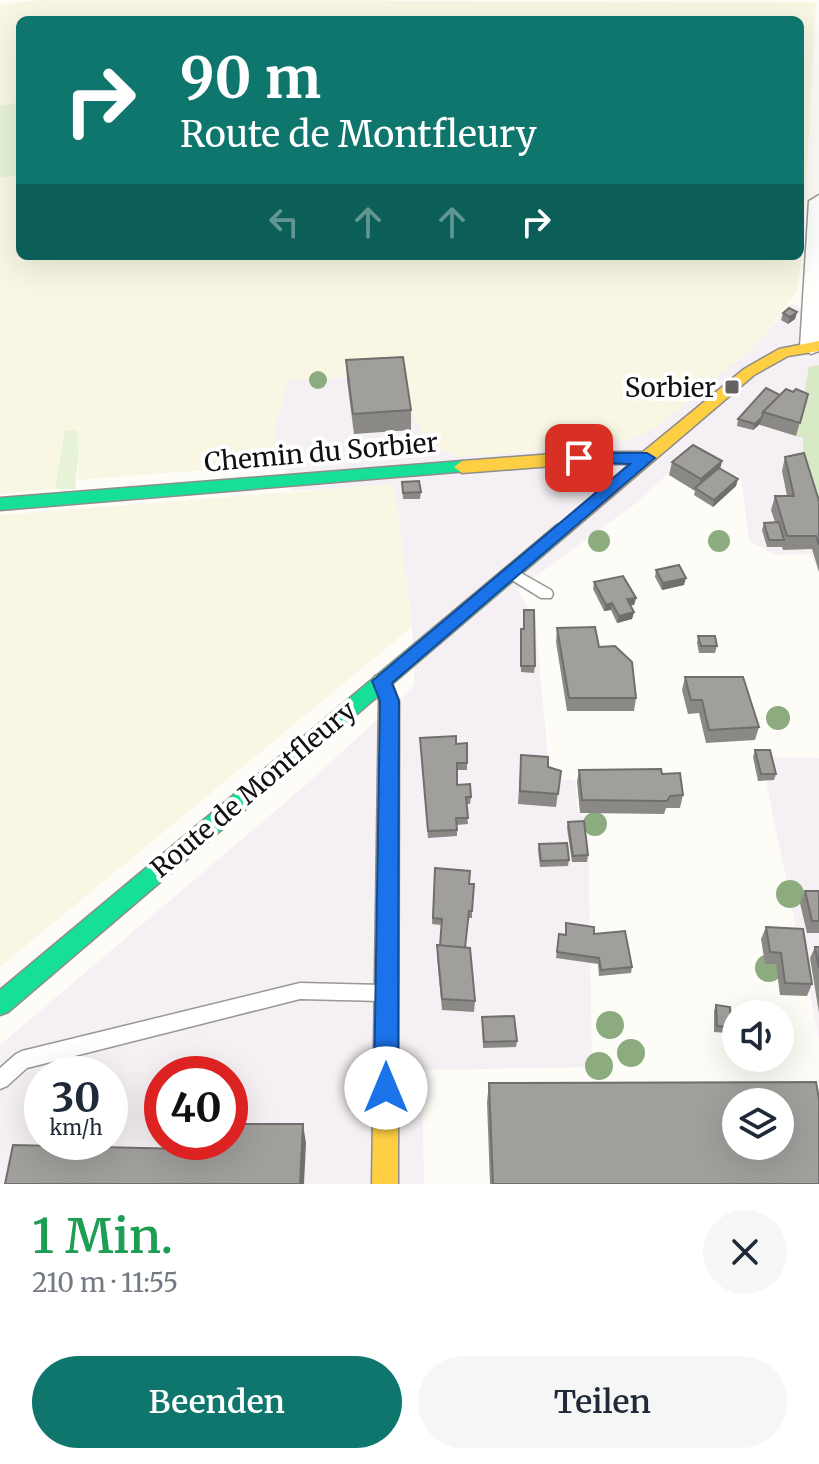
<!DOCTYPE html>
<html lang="de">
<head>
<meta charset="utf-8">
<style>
	:root { --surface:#fff; --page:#f6f6f7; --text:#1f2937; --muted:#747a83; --accent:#0f766e }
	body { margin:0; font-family:Merriweather,serif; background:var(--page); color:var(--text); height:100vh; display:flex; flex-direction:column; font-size:30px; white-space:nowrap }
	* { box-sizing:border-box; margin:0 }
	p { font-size:26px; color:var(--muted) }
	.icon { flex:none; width:44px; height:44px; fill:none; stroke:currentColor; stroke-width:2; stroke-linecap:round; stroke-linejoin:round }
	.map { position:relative; height:1184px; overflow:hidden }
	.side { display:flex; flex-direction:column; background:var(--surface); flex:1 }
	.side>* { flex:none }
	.top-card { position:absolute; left:16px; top:16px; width:788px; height:244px; border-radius:12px; box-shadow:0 8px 32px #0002; background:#0f766e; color:#fff; overflow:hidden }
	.fabs { position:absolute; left:722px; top:1000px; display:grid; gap:16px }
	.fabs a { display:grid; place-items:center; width:72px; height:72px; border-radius:50%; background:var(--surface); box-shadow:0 8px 32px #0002; font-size:40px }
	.speed { position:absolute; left:24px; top:1056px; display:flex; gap:16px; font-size:40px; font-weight:700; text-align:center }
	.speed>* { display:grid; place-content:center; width:104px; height:104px; border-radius:50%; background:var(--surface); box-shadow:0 8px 32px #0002; line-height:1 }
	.speed small { font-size:20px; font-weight:400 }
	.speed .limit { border:12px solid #d22; background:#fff; color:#111 }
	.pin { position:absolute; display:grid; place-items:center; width:68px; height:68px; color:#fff; margin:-34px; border-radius:16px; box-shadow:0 4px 12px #0006 }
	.me { position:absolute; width:88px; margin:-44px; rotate:0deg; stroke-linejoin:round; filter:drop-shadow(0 0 6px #0008) }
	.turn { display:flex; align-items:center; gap:28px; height:168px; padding:0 32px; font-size:36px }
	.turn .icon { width:104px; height:104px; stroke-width:2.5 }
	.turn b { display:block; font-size:56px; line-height:68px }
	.lanes { display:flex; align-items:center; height:76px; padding:0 32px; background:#0003; justify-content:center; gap:40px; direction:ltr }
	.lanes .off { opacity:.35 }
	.round { display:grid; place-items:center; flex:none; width:84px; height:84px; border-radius:42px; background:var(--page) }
	.head { display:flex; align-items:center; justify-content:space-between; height:136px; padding:0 32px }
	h1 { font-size:48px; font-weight:600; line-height:60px; color:#1e9e55 }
	.action { display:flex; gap:16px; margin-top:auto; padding:16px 32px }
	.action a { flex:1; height:92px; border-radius:48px; background:var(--accent); color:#fff; font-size:32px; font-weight:600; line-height:92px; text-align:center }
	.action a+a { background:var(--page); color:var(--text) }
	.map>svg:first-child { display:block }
</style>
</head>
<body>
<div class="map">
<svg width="819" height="1184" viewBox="0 0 819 1184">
	<rect width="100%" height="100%" fill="#fdfcf7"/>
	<!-- industrial -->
	<g fill="#f5f0f3" fill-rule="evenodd">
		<path d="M791,303L819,316V573L811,554L775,555L749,541L741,478L691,452L639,501L517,590L535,618L550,779L575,780L578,814L588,815L592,1067L422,1070L424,1184H0V1045L308,783L415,685L412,627L394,484L292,491L274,433L287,380L737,361L759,342ZM42,1074H110V1142H42ZM162,1074H230V1142H162Z"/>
		<polygon points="768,757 819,758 819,1039 766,781 773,780"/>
	</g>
	<!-- farmland -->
	<g fill="#f9f7e4">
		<polygon points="37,0 816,2 802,257 797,292 759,342 657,427 634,438 569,449 457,457 429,443 414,418 405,374 288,380 274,433 281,464 78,480 79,448 66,431 55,489 0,494 0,178 20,174 20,256 800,256 800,20 20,20 20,102 0,106 0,5"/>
		<polygon points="394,484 412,627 0,967 0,515"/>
	</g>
	<!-- green -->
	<g fill="#e7f3d7">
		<polygon points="20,102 20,174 0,178 0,106"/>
		<polygon points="76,430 79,448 75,489 55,489 65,431"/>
	</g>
	<!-- forest -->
	<polygon fill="#d8eac5" points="819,365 819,522 803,468 803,438 796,436 809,367"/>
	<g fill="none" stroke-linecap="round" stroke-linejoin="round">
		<defs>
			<g id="lane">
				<polygon points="512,568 551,590 553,594 551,598 541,598 507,577 505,573"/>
				<polygon points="300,983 382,985 388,987 391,993 388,999 382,1001 300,999 27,1068 7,1086 0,1089 0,1068 16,1054 22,1051"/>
			</g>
			<polygon id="street" points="819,195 819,351 811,354 800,347 809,201"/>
			<g id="fast">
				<polygon points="462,461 470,467 468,471 0,510 0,498"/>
				<polygon points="563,523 569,525 572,529 569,533 8,1012 0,1015 0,990 557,525"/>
			</g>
			<g id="slow">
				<polygon points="819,341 819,351 788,356 754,375 569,533 557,533 554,529 630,464 579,464 462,473 454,467 462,461 579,452 643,452 744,369 779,349"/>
				<polygon points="382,674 389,676 399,701 398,1184 372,1184 379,701 372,681 375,676"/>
			</g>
		</defs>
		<!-- lane casing -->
		<use href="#lane" stroke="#979795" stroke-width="3"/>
		<!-- street casing -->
		<use href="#street" stroke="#979795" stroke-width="3"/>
		<!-- fast casing -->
		<use href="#fast" stroke="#8e8d8b" stroke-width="3"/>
		<!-- slow casing -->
		<use href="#slow" stroke="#8e8d8b" stroke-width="3"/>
		<!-- lane -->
		<use href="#lane" fill="#fffffe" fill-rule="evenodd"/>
		<!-- street -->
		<use href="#street" fill="#fffffe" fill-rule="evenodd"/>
		<!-- fast -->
		<use href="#fast" fill="#16e098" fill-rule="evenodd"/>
		<!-- slow -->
		<use href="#slow" fill="#ffcf43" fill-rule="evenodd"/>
	</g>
	<!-- trees -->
	<g fill="#8cac80">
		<circle cx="318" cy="380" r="9"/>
		<circle cx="599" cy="541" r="11"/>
		<circle cx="719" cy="541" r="11"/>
		<circle cx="778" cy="718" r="12"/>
		<circle cx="595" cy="824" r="12"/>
		<circle cx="790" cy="894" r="14"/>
		<circle cx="769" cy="968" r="14"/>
		<circle cx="610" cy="1025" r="14"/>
		<circle cx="631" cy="1053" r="14"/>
		<circle cx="599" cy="1066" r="14"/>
	</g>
	<!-- wall -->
	<g fill="#8a8986">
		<polygon points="797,312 795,319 788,324 781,320 783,313"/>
		<polygon points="346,360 411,410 411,430 354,434 347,380"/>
		<polygon points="793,392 808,394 796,436 760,425 760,424 753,430 737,426 738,419 780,395"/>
		<polygon points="785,457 819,501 819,572 812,549 783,550 782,547 767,547 762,530 764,523 775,522 771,510 775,496 787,496 782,471"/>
		<polygon points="672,462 720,469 736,486 713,507 694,495 695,491 669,475"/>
		<polygon points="402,482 421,492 420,499 403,499"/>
		<polygon points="656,570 684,585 662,590 655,577"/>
		<polygon points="594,582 636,598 634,605 630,605 634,612 632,619 617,623 611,610 604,611 593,589"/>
		<polygon points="524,610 535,666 534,673 521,672 520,636 521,629 523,629"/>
		<polygon points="557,628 599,647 636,698 634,711 567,711 556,642"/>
		<polygon points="698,636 717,646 715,653 699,653 697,643"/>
		<polygon points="685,677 759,727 755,740 706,743 699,713 688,714 682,690"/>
		<polygon points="420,738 456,744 467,743 467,770 457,770 457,785 471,797 470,804 466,804 468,824 457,825 457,836 428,838"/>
		<polygon points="755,750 776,774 774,780 758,781 753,757"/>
		<polygon points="521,755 561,771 556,807 518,804"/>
		<polygon points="579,770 662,774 683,795 680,808 666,808 664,814 580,813 577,782"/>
		<polygon points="568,822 588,855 587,862 572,862 567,828"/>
		<polygon points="539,844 569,860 568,866 540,867 538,850"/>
		<polygon points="435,868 469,884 472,911 472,918 468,918 465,948 475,1001 474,1012 442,1010 437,957 437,945 440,946 441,925 432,924"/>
		<polygon points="805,891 819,891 819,933 807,933 800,903"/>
		<polygon points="566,923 594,934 632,967 631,973 599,976 598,964 556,958 559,934 565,935"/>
		<polygon points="766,927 812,984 807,996 780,995 776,964 765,964 761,939"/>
		<polygon points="815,947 819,947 819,1013 810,958"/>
		<polygon points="716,1005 731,1027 728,1033 714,1032 714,1011"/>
		<polygon points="482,1017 517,1041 516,1047 483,1048"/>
		<polygon points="489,1083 819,1184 490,1184 487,1102"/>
	</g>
	<!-- shaded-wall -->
	<g fill="#716f6d">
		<polygon points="797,312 795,319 788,324 790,317"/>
		<polygon points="762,417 760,424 753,430 755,424"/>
		<polygon points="722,461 719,474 698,490 701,479"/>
		<polygon points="738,479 736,486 713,507 714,500"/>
		<polygon points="686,578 684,585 662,590 663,583"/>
		<polygon points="636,598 634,605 626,606 627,599"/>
		<polygon points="612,603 611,610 604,611 606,605"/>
		<polygon points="634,612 632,619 617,623 619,616"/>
		<polygon points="303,1124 306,1143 304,1184 300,1184"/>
	</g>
	<!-- building -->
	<g fill="#a19f9c" stroke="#716f6d" stroke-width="2" fill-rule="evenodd">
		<polygon points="789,308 797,312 790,317 783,313"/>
		<polygon points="403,357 411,410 353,414 346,360"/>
		<polygon points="766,388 780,395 763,412 762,417 755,424 738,419"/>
		<polygon points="786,389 793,392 796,389 808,394 800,423 763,412"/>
		<polygon points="693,445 722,461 701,479 672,462"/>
		<polygon points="804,453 819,501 819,545 816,536 787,536 775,496 794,496 785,457"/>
		<polygon points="719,468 738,479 714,500 695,488"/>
		<polygon points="419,481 421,492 403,493 402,482"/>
		<polygon points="779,522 784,540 769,540 764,523"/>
		<polygon points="679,565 686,578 663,583 656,570"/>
		<polygon points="623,576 636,598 627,599 634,612 619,616 612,603 606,605 594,582"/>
		<polygon points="524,610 534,610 535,666 521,666 521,629 524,629"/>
		<polygon points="595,627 599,647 615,646 632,662 636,698 569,698 557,628"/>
		<polygon points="698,636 715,636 717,646 701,646"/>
		<polygon points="685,677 743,677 759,727 709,730 702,700 691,700"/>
		<polygon points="456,736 456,744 467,743 467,763 457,763 457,785 470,784 471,797 466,797 468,818 456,818 457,830 428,831 420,738"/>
		<polygon points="755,750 770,750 776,774 761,774"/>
		<polygon points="521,755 548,757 548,767 561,771 558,794 520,791"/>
		<polygon points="661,769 662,774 680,773 683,795 670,796 667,801 582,800 579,770"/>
		<polygon points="584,821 588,855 573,856 568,822"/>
		<polygon points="567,843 569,860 541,861 539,844"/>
		<polygon points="435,868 470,871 469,884 474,884 472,911 469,911 465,948 440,946 442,919 433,918"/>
		<polygon points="805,891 819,891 819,921 812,921"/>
		<polygon points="566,923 594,927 594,934 625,931 632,967 601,970 599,958 557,952 559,934 566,935"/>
		<polygon points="766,927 803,929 812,984 785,983 781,953 770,952"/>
		<polygon points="437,945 470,948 475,1001 442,999"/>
		<polygon points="815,947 819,947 819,968"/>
		<polygon points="716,1005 730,1007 731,1027 717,1026"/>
		<polygon points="514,1016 517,1041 484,1042 482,1017"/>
		<path d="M816,1082L819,1099V1184H493L489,1083ZM736,1102H780V1146H736Z"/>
		<polygon points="230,1124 303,1124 300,1184 5,1184 13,1145 186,1149 187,1142 230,1142"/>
	</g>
	<!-- route -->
	<polygon fill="#1a73e8" stroke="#114b97" stroke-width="2" points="579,453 647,453 655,458 392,683 399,701 398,1088 394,1097 386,1100 377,1097 374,1088 380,701 372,681 630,464 573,462 573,454"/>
	<!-- markers -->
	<rect fill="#646362" stroke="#fff" stroke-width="3" x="724" y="379" width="16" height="16" rx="4"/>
	<g text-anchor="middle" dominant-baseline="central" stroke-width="8" stroke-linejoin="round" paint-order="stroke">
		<!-- poi labels -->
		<g font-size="26" fill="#111" stroke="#fff" text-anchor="end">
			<text x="716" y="387">Sorbier</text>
		</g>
		<!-- street labels -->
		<g font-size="26" fill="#111" stroke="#fff">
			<text transform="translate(321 452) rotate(-5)">Chemin du Sorbier</text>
			<text transform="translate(253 789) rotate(-40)">Route de Montfleury</text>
		</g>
	</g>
</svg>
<div class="fabs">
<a><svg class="icon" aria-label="sound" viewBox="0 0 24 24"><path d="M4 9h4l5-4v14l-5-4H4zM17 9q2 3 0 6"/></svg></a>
<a><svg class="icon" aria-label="layers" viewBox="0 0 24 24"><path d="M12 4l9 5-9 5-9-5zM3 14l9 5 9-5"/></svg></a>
</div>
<div class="speed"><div>30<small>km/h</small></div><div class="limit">40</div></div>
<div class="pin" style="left:579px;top:458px;background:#d93025"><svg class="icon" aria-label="arrive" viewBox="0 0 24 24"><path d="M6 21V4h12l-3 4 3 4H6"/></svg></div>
<svg class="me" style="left:386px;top:1088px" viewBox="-20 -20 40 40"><circle r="19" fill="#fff"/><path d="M0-13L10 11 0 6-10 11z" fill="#1a73e8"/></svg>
<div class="top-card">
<div class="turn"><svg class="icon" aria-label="right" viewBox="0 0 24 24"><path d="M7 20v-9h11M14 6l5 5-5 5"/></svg><div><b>90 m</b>Route de Montfleury</div></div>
<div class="lanes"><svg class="icon off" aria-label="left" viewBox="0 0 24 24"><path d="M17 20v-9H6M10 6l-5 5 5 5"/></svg><svg class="icon off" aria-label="ahead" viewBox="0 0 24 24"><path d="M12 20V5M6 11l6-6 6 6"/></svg><svg class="icon off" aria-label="ahead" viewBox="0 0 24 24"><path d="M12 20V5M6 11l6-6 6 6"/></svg><svg class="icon" aria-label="right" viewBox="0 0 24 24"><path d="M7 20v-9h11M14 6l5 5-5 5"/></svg></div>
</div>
</div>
<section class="side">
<div class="head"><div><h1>1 Min.</h1><p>210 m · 11:55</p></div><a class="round"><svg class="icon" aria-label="close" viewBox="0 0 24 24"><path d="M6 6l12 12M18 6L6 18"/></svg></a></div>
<div class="action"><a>Beenden</a><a>Teilen</a></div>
</section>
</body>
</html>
